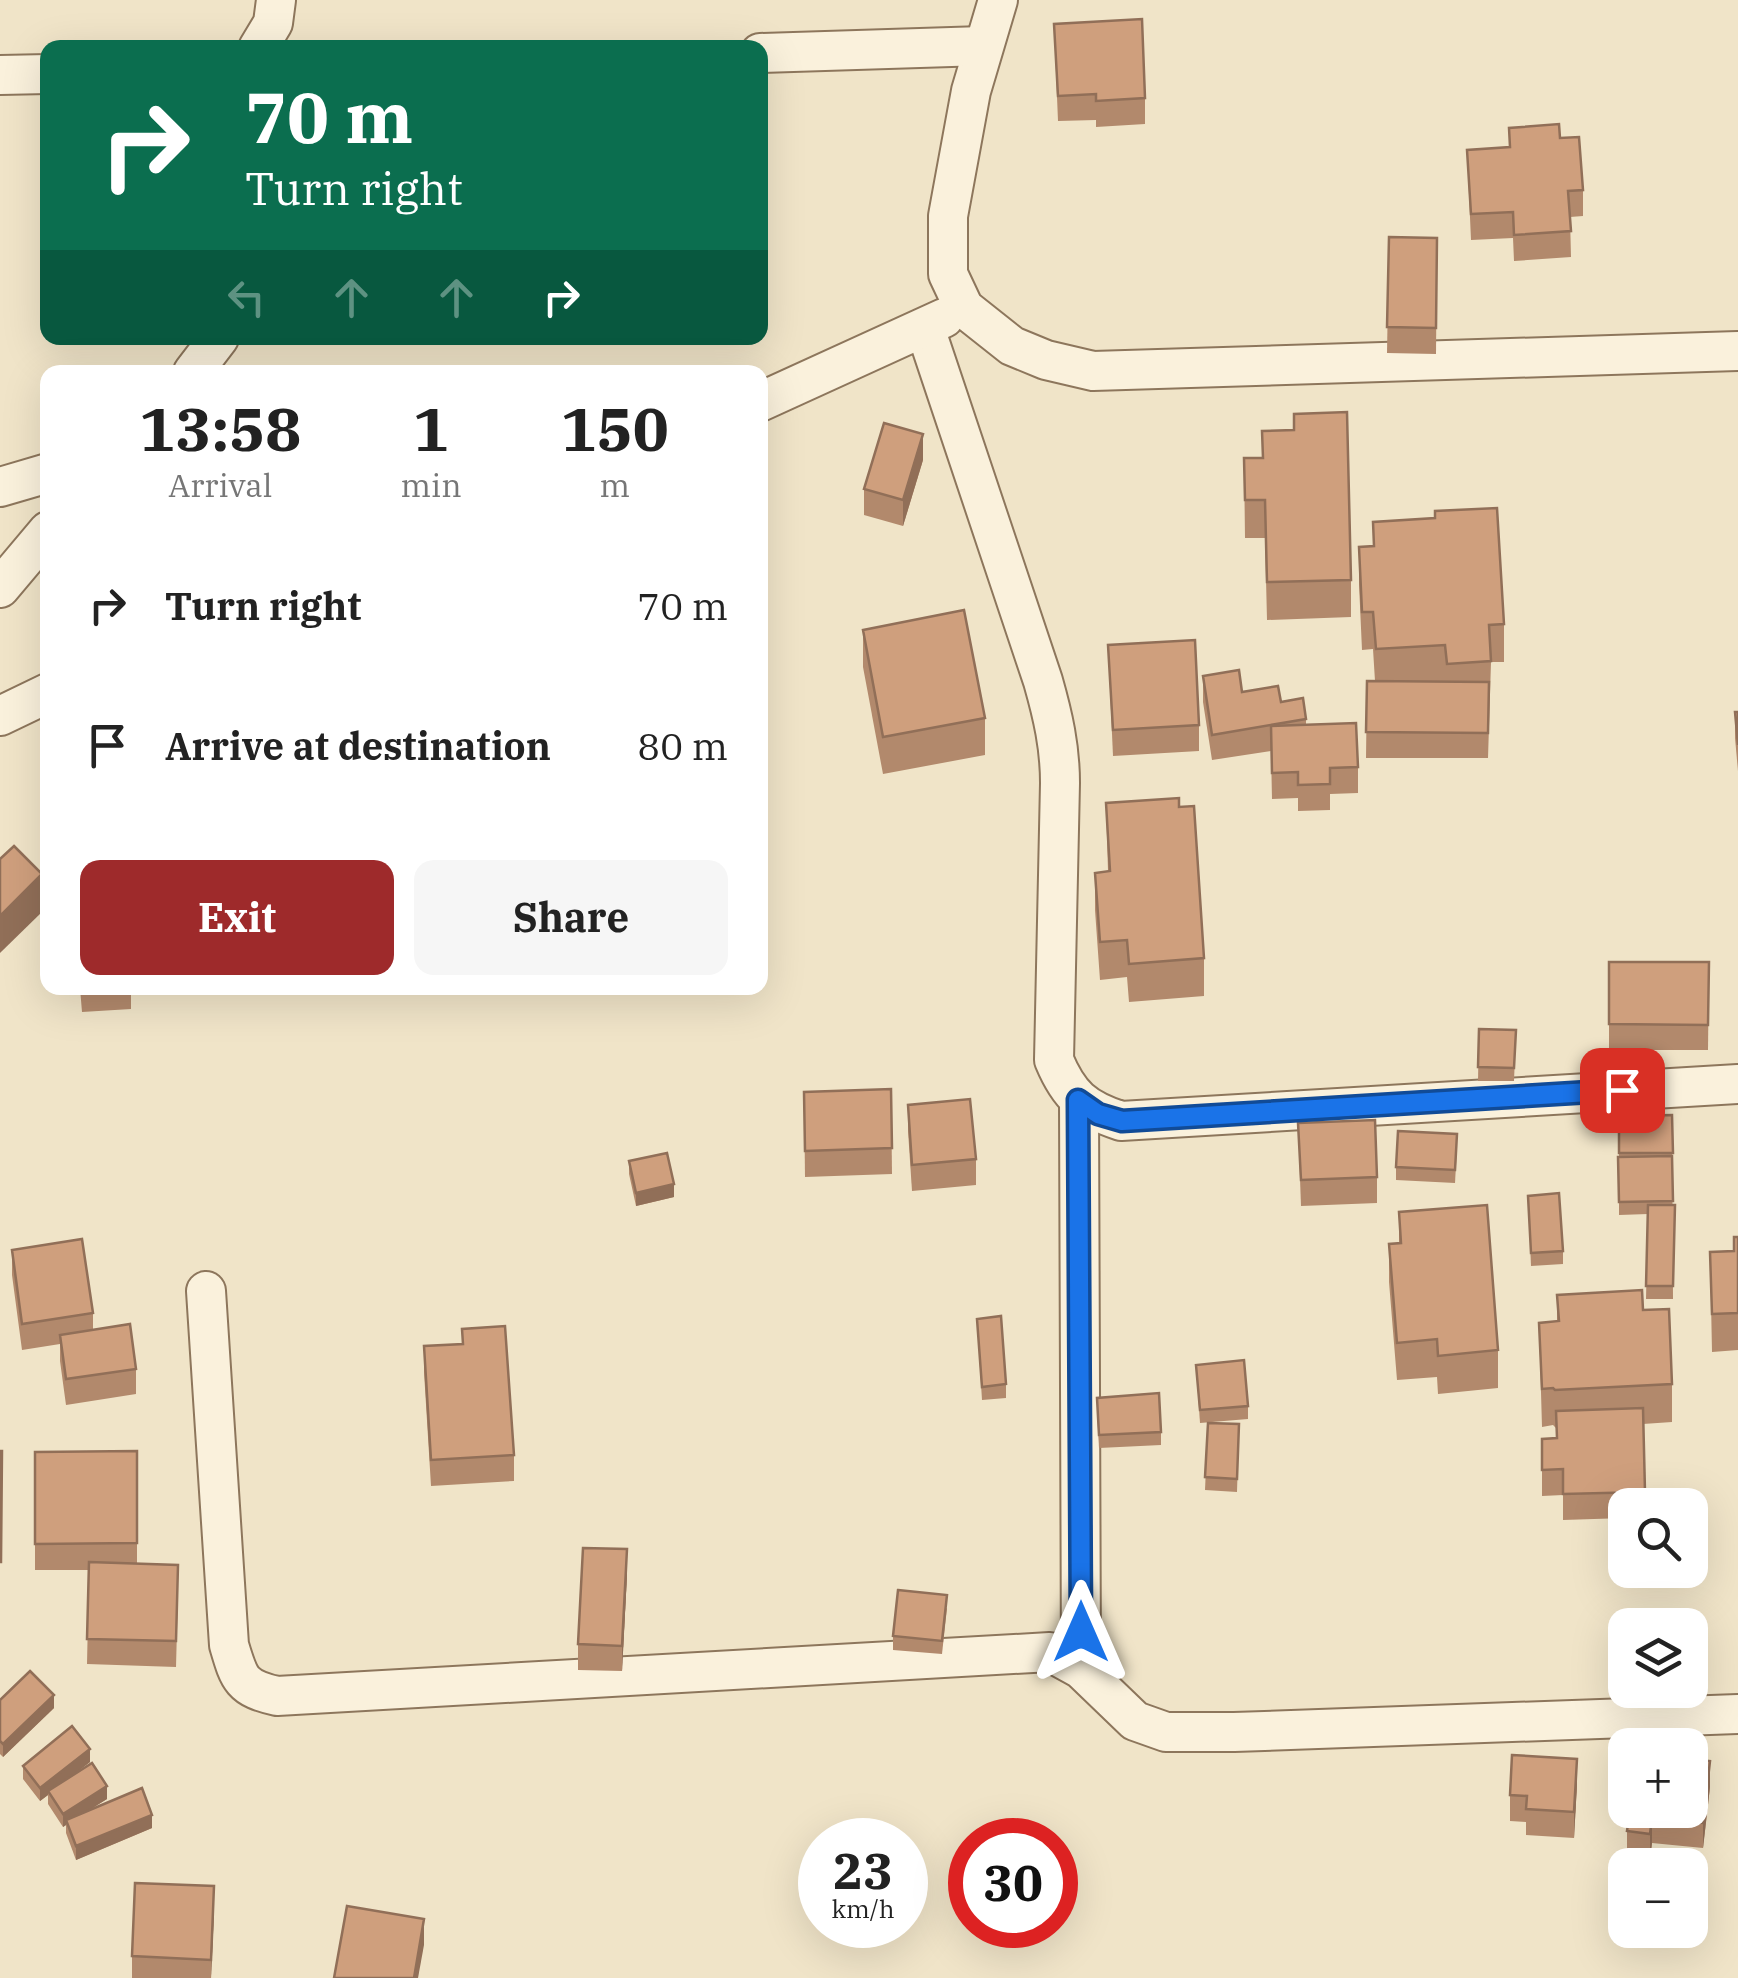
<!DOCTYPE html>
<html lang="en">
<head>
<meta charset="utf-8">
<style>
	:root { --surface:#fff; --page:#f6f6f6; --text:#222; --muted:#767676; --accent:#9e2a2b }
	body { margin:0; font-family:"IBM Plex Serif",serif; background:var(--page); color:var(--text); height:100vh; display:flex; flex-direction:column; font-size:38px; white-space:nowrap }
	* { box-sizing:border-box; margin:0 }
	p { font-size:32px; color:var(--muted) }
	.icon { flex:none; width:55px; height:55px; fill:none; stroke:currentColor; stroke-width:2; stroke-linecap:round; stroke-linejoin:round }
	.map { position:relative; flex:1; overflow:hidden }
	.drawer { position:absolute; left:40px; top:365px; width:728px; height:630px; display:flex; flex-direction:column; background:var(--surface); border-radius:20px; box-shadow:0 10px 40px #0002 }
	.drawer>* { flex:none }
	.guide { position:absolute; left:40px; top:40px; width:728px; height:305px; border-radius:20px; box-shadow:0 10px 40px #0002; background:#0b6e4f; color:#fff; overflow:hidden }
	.buttons { position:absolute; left:1608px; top:1488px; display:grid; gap:20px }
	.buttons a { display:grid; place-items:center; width:100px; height:100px; border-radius:20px; background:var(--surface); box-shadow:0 10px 40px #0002; font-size:50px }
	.speed { position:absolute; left:798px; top:1818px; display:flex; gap:20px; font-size:50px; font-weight:700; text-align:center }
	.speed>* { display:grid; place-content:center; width:130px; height:130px; border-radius:50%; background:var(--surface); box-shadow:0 10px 40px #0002; line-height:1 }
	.speed small { font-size:25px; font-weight:400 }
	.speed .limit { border:15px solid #d22; background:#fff; color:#111 }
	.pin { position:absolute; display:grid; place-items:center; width:85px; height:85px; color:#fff; margin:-42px; border-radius:20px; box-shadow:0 5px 15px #0006 }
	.me { position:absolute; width:110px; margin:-55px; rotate:0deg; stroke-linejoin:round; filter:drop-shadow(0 0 8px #0008) }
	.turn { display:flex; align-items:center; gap:35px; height:210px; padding:0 40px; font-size:45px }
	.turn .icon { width:130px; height:130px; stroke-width:2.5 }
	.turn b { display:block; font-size:70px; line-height:85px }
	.lanes { display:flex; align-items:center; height:95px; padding:0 40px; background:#0003; justify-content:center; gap:50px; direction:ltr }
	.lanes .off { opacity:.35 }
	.eta { display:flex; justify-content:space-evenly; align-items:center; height:170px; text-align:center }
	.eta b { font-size:60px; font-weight:800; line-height:70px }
	.primary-button { display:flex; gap:20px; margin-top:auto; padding:20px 40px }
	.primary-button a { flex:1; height:115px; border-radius:20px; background:var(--accent); color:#fff; font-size:40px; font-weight:800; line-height:115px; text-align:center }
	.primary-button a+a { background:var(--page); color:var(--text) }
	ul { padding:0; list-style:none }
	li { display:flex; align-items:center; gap:30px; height:140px; padding:0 40px }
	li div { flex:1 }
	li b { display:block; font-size:38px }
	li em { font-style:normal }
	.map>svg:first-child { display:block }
</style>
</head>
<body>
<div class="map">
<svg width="1738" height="1978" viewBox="0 0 1738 1978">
	<rect width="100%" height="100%" fill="#f0e4c8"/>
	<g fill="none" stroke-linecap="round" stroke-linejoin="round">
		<defs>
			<g id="minor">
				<polyline points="998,0 971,91 948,216 948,274 964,308 1012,346 1046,360 1093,371 1738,351"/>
				<polyline points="258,48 273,23 276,0"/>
				<polyline points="760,53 983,46"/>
				<polyline points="0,75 48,74"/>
				<path d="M925,328L1043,681C1053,716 1060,747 1060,783L1054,1060C1069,1096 1084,1109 1121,1121L1738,1084"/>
				<polyline points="193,372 219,338"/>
				<polyline points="760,402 944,318"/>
				<polyline points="0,487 48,473"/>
				<polyline points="0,588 48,531"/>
				<polyline points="0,716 48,693"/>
				<polyline points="1079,1101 1081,1669"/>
				<path d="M206,1291L229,1645C239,1679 241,1688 277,1696L1050,1652L1081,1669L1135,1721L1166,1732H1234L1738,1714"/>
			</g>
		</defs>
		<!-- minor casing -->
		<use href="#minor" stroke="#8d765c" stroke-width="42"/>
		<!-- minor -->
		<use href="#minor" stroke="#faf1dc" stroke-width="38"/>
	</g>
	<!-- wall -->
	<g fill="#b2896c">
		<polygon points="1054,24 1145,98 1145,124 1096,127 1096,120 1058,121"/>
		<polygon points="1509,128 1560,138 1583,190 1583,216 1570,217 1571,257 1514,261 1513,238 1471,240 1467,150 1509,147"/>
		<polygon points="1389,237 1437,238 1436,354 1387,353"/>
		<polygon points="1244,458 1351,580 1351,617 1267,620 1265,538 1245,538"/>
		<polygon points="923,460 903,526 864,515 864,489"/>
		<polygon points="1373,522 1504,624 1504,662 1491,662 1488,758 1366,758 1367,681 1375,681 1373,649 1362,650 1359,584 1359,547 1373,546"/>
		<polygon points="863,630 985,718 985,755 883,774 863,667"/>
		<polygon points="1108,645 1199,725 1199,751 1113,756"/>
		<polygon points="1203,676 1242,692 1281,702 1306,719 1306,725 1358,767 1358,793 1330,794 1330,810 1298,811 1298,798 1272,799 1271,751 1212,760 1203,702"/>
		<polygon points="1735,712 1738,712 1738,771 1735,738"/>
		<polygon points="1106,803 1179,807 1204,958 1204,996 1129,1002 1127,977 1100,980 1095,910 1095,873 1108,871"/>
		<polygon points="1609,962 1709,962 1708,1050 1609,1050"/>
		<polygon points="80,988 131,988 131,1009 82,1012"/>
		<polygon points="1479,1029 1516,1030 1514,1081 1478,1081"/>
		<polygon points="891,1089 892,1174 805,1177 804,1092"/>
		<polygon points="908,1105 976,1159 976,1185 912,1191 908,1131"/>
		<polygon points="1672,1115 1673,1299 1646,1299 1648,1214 1619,1215 1619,1116"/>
		<polygon points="1298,1123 1377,1177 1377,1203 1301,1206"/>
		<polygon points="1457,1147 1455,1183 1396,1180 1396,1167"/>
		<polygon points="629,1161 674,1197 636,1206 629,1174"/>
		<polygon points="1528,1196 1563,1251 1563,1264 1531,1266"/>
		<polygon points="1399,1212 1498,1350 1498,1388 1438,1394 1437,1377 1397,1380 1389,1282 1389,1244 1399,1243"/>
		<polygon points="1738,1237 1738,1350 1712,1352 1710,1252 1734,1251"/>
		<polygon points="12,1250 93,1313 93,1330 136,1369 136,1394 66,1405 60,1361 60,1344 22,1350 12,1275"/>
		<polygon points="1557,1295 1643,1310 1672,1384 1672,1422 1643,1424 1645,1505 1625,1505 1625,1518 1563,1520 1563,1495 1542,1496 1542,1439 1556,1438 1556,1428 1553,1425 1542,1427 1539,1323 1557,1321"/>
		<polygon points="977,1319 1006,1384 1006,1398 982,1400"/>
		<polygon points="462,1329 514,1455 514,1481 431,1486 424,1372 424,1346 462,1344"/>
		<polygon points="1196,1365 1248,1406 1248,1419 1200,1423"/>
		<polygon points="1097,1411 1161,1432 1161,1445 1099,1448"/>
		<polygon points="1208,1423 1239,1424 1237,1492 1205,1490"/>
		<polygon points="137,1451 137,1564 178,1591 176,1667 87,1664 89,1570 35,1570 35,1452"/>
		<polygon points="627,1575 622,1671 578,1670 578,1644"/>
		<polygon points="947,1608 942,1654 893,1650 893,1636"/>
		<polygon points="0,1700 54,1708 3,1757 0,1754"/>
		<polygon points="90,1762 74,1774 107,1799 89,1810 152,1828 76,1860 66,1833 66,1825 63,1827 48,1804 48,1795 40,1801 23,1779 23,1766"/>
		<polygon points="1577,1784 1574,1838 1526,1835 1526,1822 1510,1821 1510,1795"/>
		<polygon points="1710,1787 1703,1848 1652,1843 1650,1859 1627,1857 1627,1831"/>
		<polygon points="214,1912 211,1978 132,1978 132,1956"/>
	</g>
	<!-- shaded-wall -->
	<g fill="#916f58">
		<polygon points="923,434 923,460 903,526 903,500"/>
		<polygon points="42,874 42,912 0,953 0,916"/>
		<polygon points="674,1184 674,1197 636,1206 636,1193"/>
		<polygon points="627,1549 627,1575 622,1671 622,1646"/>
		<polygon points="54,1695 54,1708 3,1757 3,1744"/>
		<polygon points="90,1749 90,1762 50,1793 48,1791 48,1795 40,1801 40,1788"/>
		<polygon points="1577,1759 1577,1784 1574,1838 1574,1812"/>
		<polygon points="1710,1761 1710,1787 1703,1848 1703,1823"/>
		<polygon points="107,1786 107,1799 67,1824 66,1820 66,1825 63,1827 63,1814"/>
		<polygon points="152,1815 152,1828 76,1860 76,1846"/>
		<polygon points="1652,1818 1652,1843 1650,1859 1650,1834"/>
		<polygon points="214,1886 214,1912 211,1978 211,1960"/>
		<polygon points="424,1919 424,1945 418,1978 414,1978"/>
	</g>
	<!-- building -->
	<g fill="#cf9f7d" stroke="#916f58" stroke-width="2.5">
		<polygon points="1142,19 1145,98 1096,101 1096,94 1058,96 1054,24"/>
		<polygon points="1559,124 1560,138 1579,137 1583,190 1568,191 1571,231 1514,235 1513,212 1471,214 1467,150 1510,147 1509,128"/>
		<polygon points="1389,237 1437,238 1436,328 1387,327"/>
		<polygon points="1347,412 1351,580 1267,582 1265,500 1245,500 1244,458 1263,458 1262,431 1294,430 1294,414"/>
		<polygon points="884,423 923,434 903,500 864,489"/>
		<polygon points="1497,508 1504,624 1489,625 1491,661 1447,664 1445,645 1376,649 1373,612 1362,612 1359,547 1374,546 1373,522 1435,518 1435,511"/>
		<polygon points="964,610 985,718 883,737 863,630"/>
		<polygon points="1195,640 1199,725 1113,730 1108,645"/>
		<polygon points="1239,670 1242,692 1278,686 1281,702 1303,698 1306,719 1212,735 1203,676"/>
		<polygon points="1367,681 1489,682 1488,733 1366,732"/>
		<polygon points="1735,712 1738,712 1738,745"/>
		<polygon points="1356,723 1358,767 1330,768 1330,784 1298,785 1298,772 1272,773 1271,726"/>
		<polygon points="1179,798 1179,807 1194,806 1204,958 1129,964 1127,940 1100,942 1095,873 1110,871 1106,803"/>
		<polygon points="14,846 42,874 0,916 0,859"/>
		<polygon points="1609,962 1709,962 1708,1025 1609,1024"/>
		<polygon points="1479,1029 1516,1030 1514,1068 1478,1067"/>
		<polygon points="891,1089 892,1148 805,1151 804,1092"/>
		<polygon points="970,1099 976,1159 912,1165 908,1105"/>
		<polygon points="1672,1115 1673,1153 1619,1153 1619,1116"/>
		<polygon points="1375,1120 1377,1177 1301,1180 1298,1123"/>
		<polygon points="1398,1131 1457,1134 1455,1170 1396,1167"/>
		<polygon points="667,1153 674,1184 636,1193 629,1161"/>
		<polygon points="1672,1156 1673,1201 1619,1202 1618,1157"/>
		<polygon points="1559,1193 1563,1251 1531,1253 1528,1196"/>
		<polygon points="1487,1205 1498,1350 1438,1356 1437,1339 1397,1343 1389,1244 1401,1243 1399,1212"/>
		<polygon points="1648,1205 1675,1205 1673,1286 1646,1286"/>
		<polygon points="1734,1237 1738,1237 1738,1313 1712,1314 1710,1252 1734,1251"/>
		<polygon points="82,1239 93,1313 22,1324 12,1250"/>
		<polygon points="1642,1290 1643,1310 1669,1309 1672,1384 1555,1390 1553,1388 1542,1389 1539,1323 1559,1321 1557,1295"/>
		<polygon points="1001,1316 1006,1384 982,1387 977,1319"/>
		<polygon points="130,1324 136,1369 66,1379 60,1335"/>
		<polygon points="505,1326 514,1455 431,1460 424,1346 463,1344 462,1329"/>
		<polygon points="1244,1360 1248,1406 1200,1410 1196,1365"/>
		<polygon points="1159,1393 1161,1432 1099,1435 1097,1398"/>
		<polygon points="1643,1408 1645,1492 1563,1494 1563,1469 1542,1470 1542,1439 1557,1438 1556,1411"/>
		<polygon points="1208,1423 1239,1424 1237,1479 1205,1477"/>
		<polygon points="0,1451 2,1451 1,1562 0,1562"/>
		<polygon points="137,1451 137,1543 35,1544 35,1452"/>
		<polygon points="583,1548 627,1549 622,1646 578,1644"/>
		<polygon points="89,1562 178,1565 176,1641 87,1639"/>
		<polygon points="898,1590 947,1595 942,1641 893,1636"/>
		<polygon points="30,1671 54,1695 3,1744 0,1741 0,1700"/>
		<polygon points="72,1726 90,1749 40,1788 23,1766"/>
		<polygon points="1512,1755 1577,1759 1574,1812 1526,1809 1527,1796 1510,1795"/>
		<polygon points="1690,1759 1710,1761 1703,1823 1652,1818 1650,1834 1627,1831 1630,1810 1690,1810"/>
		<polygon points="92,1763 107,1786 63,1814 48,1791"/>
		<polygon points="142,1788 152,1815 76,1846 66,1820"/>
		<polygon points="135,1883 214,1886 211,1960 132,1956"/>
		<polygon points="347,1906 424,1919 414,1978 334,1978"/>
	</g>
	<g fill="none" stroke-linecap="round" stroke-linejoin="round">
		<defs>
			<polyline id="route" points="1081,1632 1078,1100 1098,1114 1122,1121 1622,1090"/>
		</defs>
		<!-- route casing -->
		<use href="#route" stroke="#114b97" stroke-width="25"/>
		<!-- route -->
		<use href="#route" stroke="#1a73e8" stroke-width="18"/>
	</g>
</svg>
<div class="buttons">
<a><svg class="icon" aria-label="search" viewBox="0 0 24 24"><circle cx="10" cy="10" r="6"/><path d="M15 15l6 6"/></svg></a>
<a><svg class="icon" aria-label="layers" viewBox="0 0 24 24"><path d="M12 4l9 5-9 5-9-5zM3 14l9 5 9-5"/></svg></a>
<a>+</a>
<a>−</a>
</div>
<div class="speed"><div>23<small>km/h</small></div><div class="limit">30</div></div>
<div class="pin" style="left:1622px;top:1090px;background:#d93025"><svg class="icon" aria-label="arrive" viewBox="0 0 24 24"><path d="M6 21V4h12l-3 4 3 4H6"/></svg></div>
<svg class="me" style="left:1081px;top:1632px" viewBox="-20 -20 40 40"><path d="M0-17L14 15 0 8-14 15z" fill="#1a73e8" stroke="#fff" stroke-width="4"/></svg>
<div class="guide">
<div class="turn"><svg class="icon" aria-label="right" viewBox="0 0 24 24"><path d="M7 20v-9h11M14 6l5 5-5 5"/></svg><div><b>70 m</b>Turn right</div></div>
<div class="lanes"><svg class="icon off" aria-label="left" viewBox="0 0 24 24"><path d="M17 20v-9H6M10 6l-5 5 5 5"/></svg><svg class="icon off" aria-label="ahead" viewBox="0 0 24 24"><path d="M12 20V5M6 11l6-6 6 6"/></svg><svg class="icon off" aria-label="ahead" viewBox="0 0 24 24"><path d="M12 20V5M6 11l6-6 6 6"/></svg><svg class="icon" aria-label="right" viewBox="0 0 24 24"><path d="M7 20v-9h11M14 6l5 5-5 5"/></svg></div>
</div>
<section class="drawer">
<div class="eta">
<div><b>13:58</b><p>Arrival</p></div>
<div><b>1</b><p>min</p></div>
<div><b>150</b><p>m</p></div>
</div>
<ul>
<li><svg class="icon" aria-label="right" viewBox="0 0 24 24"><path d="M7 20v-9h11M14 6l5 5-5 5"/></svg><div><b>Turn right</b></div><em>70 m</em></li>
<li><svg class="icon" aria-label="arrive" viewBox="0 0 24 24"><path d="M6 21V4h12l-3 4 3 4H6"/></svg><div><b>Arrive at destination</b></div><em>80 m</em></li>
</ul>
<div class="primary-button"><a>Exit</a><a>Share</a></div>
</section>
</div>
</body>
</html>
